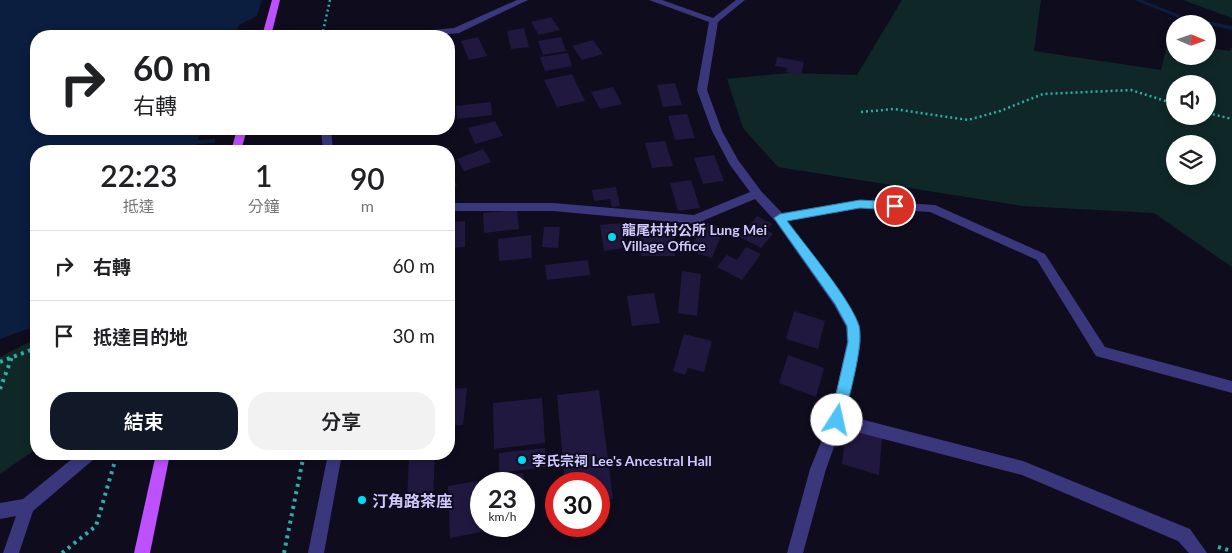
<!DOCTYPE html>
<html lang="zh-TW">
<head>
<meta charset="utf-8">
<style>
	:root { --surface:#fff; --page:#f2f2f2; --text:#202124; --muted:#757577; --line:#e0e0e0; --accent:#111827 }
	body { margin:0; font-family:Lato,"Noto Sans TC",sans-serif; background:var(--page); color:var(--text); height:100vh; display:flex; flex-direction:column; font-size:19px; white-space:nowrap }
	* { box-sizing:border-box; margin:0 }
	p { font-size:16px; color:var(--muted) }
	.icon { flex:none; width:28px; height:28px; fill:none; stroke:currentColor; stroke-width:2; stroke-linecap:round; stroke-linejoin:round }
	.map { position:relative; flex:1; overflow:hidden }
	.details { position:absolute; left:30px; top:145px; width:425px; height:315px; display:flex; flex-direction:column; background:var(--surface); border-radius:20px; box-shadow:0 2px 8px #0003 }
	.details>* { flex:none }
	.hud { position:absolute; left:30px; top:30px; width:425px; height:105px; border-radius:20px; box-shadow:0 2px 8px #0003; background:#fff; color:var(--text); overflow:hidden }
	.needle { width:32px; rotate:92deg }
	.tools { position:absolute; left:1166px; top:15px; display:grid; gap:10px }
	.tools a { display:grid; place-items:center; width:50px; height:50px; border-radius:50%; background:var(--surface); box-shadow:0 2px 8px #0003; font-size:25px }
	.speed { position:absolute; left:470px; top:472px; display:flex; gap:10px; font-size:25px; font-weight:700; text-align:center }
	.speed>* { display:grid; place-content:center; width:65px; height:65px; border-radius:50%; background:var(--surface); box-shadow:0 2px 8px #0003; line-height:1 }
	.speed small { font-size:12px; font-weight:400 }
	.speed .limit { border:8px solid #d22; background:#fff; color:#111 }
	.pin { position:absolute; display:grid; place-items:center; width:42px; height:42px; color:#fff; margin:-21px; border:2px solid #fff; border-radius:50%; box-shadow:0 1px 5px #0007 }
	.me { position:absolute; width:55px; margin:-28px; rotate:10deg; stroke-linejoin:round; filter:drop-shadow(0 0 4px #0008) }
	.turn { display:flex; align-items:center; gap:18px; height:105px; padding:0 20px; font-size:22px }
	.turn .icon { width:65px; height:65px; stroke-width:2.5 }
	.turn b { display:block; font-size:35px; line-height:42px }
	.eta { display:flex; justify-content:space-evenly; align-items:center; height:85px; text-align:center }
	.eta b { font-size:30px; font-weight:600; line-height:35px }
	.action { display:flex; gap:10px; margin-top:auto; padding:10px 20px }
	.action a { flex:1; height:58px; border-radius:20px; background:var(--accent); color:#fff; font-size:20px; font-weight:600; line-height:58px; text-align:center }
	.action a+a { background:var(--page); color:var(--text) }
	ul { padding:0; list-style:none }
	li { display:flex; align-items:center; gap:15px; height:70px; padding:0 20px; border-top:1px solid var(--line) }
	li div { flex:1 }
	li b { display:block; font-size:19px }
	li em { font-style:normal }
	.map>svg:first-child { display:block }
</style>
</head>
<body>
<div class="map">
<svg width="1232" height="553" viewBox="0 0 1232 553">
	<rect width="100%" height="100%" fill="#0f0c1e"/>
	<!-- green -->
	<g fill="#0f2827" fill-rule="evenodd">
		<path d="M902,0H1041L1034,51L1161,70L1168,42L1175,43V56H1208V48L1230,51L1232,47V267L1154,213L1022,206L778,167L743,128L727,79L788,73L857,75ZM1175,84H1208V116H1175ZM1175,144H1208V176H1175Z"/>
		<polygon points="1183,0 1232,0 1232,18"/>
		<polygon points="36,339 36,449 0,474 0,357"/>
	</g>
	<!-- water -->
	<polygon fill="#0b1e3f" points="0,0 262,0 257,16 239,25 234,36 36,36 36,129 202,129 194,151 36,151 36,326 0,339"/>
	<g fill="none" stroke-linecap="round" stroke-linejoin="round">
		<!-- stream -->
		<g fill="#0b1e3f" fill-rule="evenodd">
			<polygon points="1134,0 1142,0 1185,17 1232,26 1232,30 1182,19"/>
			<polygon points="213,139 215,139 215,143 197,144 194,142 197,140"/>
		</g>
	</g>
	<!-- building -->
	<g fill="#20183f">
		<polygon points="551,17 560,30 539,35 531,22"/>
		<polygon points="524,28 529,47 511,49 507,31"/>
		<polygon points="478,37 487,56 469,60 461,41"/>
		<polygon points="561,37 566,51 543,55 538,41"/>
		<polygon points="593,40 603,54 582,60 572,46"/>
		<polygon points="568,53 572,66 545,71 540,57"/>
		<polygon points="777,57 804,62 801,75 786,72 787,68 775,66"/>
		<polygon points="572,74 585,101 557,107 544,80"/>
		<polygon points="675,83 682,105 663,107 657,85"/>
		<polygon points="613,87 622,104 600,109 591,92"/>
		<polygon points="491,102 492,115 457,119 456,106"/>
		<polygon points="687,114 695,138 675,140 668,116"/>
		<polygon points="495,121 503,136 475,144 468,128"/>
		<polygon points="665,141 673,166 652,168 645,143"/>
		<polygon points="483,149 491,162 464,171 457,159"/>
		<polygon points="714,155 724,181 703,184 694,158"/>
		<polygon points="451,172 457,186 449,189 449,173"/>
		<polygon points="691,180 700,208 678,211 670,183"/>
		<polygon points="616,187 620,206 612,207 610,199 594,201 592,190"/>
		<polygon points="517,210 519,229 484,233 483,213"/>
		<polygon points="757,216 772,224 767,230 773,234 761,248 740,237"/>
		<polygon points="465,221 465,247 449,248 449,222"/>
		<polygon points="703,222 724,228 712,258 690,251"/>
		<polygon points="621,223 625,248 604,251 600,225"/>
		<polygon points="544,227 560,227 558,248 542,247"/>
		<polygon points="641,233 674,233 675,256 641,256"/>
		<polygon points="531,235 532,258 499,261 498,239"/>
		<polygon points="746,247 761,254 742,280 717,267 727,255 737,260"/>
		<polygon points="588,260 590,275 547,280 545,265"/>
		<polygon points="682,271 701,274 697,316 678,313"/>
		<polygon points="654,293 660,323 632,326 627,296"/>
		<polygon points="794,311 825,321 818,349 786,339"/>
		<polygon points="684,334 712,341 704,372 688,368 685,375 673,371"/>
		<polygon points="788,355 824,368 816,397 779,383"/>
		<polygon points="467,388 463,425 449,425 449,389"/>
		<polygon points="599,390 613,499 599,501 599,484 565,484 557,395"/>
		<polygon points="542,398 545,443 494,449 493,403"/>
		<polygon points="846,426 882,436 879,475 842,464"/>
		<polygon points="545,448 546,467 499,473 499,453"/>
		<polygon points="435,454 433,499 407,502 409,456"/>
		<polygon points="523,473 525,484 496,484 495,478"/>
		<polygon points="477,481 481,532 450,538 448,486"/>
		<polygon points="524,489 529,524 524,525"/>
	</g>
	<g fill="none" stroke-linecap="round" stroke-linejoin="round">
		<!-- path-far1 -->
		<g stroke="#2dafa8" stroke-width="2.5" stroke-dasharray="2 3" stroke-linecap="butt">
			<polyline points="322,36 330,0"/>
			<polyline points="861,112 894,109 968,120 1000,111 1043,94 1131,90 1175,104"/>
			<polyline points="1208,113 1232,119"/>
		</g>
		<!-- path -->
		<g stroke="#2dafa8" stroke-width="4" stroke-dasharray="3 4.5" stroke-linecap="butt">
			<polyline points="0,362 36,348"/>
			<polyline points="0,389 12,357"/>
			<polyline points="1218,547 1232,551"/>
			<polyline points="62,553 96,526 117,454"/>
			<polyline points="284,553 304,454"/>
		</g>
		<!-- minor -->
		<g fill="#3a377d" fill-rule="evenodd">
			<polygon points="517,0 528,0 459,33 429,36 396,36 401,33 454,28"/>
			<polygon points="649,0 662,0 713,18 736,0 745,0 718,22 707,90 722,131 738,160 761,191 782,213 860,200 935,205 1045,254 1105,347 1232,381 1232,393 1096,356 1037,260 930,212 860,208 788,221 844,297 860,326 861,342 845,415 1023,461 1190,529 1207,553 1189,553 1178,541 1022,475 841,428 826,469 803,553 787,553 810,469 830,420 847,342 846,327 834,305 775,221 755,199 695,224 553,211 449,211 449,203 553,203 694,215 750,192 730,165 712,131 697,90 709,22"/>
			<polygon points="321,129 331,129 333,151 323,151"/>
			<polygon points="78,454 96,454 94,459 33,511 19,553 3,553 16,516 0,519 0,503 23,499"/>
			<polygon points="328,454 342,454 324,553 308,553"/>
		</g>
		<!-- major -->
		<g fill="#be51ff" fill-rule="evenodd">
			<polygon points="272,0 280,0 271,36 262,36"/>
			<polygon points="237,129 247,129 241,151 231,151"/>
			<polygon points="156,454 170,454 150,553 134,553"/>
		</g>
	</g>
	<!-- route -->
	<path fill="#4fc3f7" stroke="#337fa1" d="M860,200L895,202L901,206L895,210L860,208L787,221C804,244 852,301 859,326C864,347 848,398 844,420L842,425L837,427L832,425L830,420L848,342L847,326L835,304L774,218L780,214Z"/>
	<!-- markers -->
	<g fill="#00dbf4" stroke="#0f0c1e" stroke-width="2">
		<circle cx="612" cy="237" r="5"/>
		<circle cx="522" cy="460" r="5"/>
		<circle cx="362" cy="500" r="5"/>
	</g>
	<g text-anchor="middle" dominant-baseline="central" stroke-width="4" stroke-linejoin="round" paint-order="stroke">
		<!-- poi labels -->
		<g font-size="14" font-weight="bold" fill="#d0c9ff" stroke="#0f0c1e" text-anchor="start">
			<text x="622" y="229">龍尾村村公所 Lung Mei<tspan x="622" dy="16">Village Office</tspan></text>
			<text x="532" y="460">李氏宗祠 Lee's Ancestral Hall</text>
		</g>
		<!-- near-poi labels -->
		<g font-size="16" font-weight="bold" fill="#d0c9ff" stroke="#0f0c1e" text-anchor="start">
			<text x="372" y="500">汀角路茶座</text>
		</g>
	</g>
</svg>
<div class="tools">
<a><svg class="needle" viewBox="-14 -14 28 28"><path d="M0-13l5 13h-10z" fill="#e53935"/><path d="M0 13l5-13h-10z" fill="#757577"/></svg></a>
<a><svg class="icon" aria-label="sound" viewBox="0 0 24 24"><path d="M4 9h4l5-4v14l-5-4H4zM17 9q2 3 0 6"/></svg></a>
<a><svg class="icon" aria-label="layers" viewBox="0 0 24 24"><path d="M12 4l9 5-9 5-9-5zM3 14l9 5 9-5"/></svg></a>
</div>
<div class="speed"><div>23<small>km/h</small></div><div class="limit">30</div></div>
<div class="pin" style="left:895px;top:206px;background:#d93025"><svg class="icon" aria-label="arrive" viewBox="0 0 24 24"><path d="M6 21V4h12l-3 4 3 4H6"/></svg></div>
<svg class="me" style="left:837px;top:420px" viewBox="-20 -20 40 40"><circle r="19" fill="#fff"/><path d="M0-13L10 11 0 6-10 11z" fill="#4fc3f7"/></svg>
<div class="hud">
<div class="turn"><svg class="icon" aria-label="right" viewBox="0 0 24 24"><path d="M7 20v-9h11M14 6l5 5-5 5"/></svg><div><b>60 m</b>右轉</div></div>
</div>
<section class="details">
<div class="eta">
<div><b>22:23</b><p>抵達</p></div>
<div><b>1</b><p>分鐘</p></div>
<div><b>90</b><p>m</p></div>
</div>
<ul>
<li><svg class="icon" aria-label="right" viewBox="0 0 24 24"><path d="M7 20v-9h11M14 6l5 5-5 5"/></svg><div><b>右轉</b></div><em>60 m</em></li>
<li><svg class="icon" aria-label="arrive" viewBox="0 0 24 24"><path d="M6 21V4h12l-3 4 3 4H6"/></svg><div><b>抵達目的地</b></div><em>30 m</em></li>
</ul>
<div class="action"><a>結束</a><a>分享</a></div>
</section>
</div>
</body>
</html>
